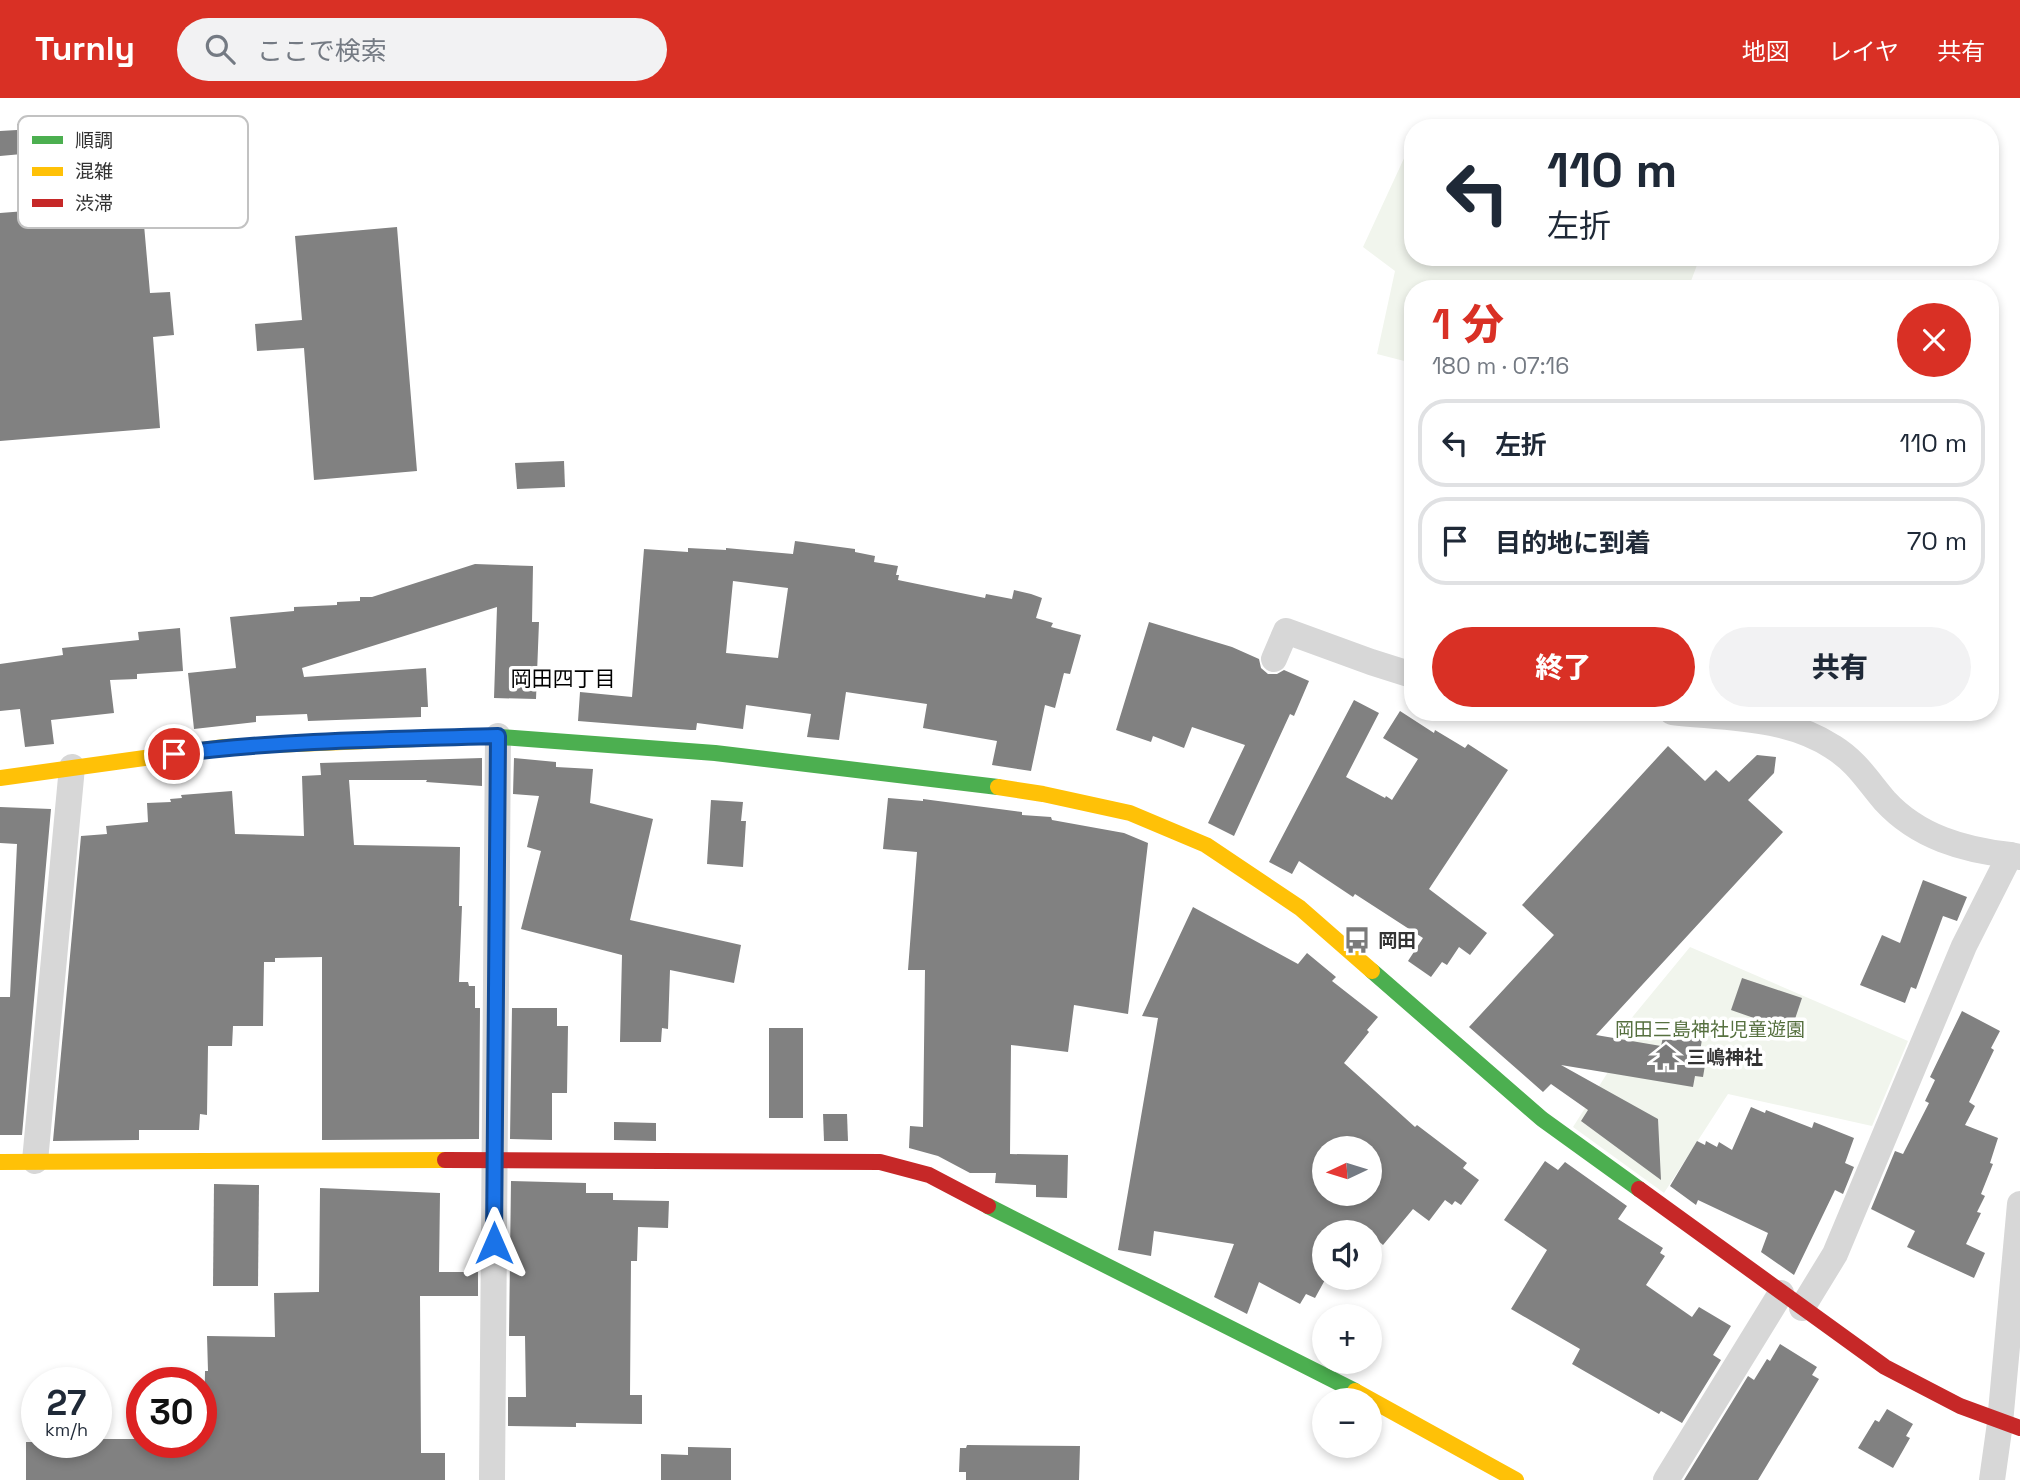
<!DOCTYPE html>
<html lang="ja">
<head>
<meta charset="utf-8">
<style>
	:root { --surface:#fff; --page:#f2f2f3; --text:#1f2937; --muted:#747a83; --line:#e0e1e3; --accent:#d93025 }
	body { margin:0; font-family:"Space Grotesk","Noto Sans JP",sans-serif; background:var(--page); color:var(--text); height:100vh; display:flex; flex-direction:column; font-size:26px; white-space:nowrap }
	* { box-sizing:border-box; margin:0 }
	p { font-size:23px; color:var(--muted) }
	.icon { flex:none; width:38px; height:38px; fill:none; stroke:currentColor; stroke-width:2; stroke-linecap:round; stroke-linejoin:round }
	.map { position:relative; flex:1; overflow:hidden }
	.panel { position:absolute; left:1404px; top:182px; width:595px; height:441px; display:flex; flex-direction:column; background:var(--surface); border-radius:28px; box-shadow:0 4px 10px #0003 }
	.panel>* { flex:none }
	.top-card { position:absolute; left:1404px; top:21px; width:595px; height:147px; border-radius:28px; box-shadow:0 4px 10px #0003; background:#fff; color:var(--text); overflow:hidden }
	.needle { width:46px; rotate:266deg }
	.fabs { position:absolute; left:1312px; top:1038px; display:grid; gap:14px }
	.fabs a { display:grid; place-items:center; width:70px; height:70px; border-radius:50%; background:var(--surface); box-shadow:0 4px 10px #0003; font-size:35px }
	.speed { position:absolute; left:21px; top:1269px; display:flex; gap:14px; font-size:35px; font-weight:700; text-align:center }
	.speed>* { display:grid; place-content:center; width:91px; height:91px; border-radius:50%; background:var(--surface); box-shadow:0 4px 10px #0003; line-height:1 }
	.speed small { font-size:18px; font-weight:400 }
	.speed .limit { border:10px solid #d22; background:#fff; color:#111 }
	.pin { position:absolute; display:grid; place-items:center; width:60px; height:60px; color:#fff; margin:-30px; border:4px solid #fff; border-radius:50%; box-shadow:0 2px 7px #0007 }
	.me { position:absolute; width:77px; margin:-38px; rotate:0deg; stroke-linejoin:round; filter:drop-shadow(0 0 5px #0008) }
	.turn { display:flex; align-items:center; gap:24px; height:147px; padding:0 28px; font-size:32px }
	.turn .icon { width:91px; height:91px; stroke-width:2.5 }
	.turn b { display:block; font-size:49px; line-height:60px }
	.round { display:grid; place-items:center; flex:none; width:74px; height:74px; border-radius:37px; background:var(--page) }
	.head { display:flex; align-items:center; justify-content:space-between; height:119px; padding:0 28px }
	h1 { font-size:42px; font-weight:800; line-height:52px; color:var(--accent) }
	.button { display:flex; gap:14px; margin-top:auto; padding:14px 28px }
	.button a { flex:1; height:80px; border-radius:42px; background:var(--accent); color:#fff; font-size:28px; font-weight:800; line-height:80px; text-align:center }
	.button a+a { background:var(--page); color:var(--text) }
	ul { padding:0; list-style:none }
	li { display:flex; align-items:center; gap:21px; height:88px; margin:0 14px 10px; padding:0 14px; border:4px solid var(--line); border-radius:28px }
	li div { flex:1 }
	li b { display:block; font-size:26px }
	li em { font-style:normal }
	header { display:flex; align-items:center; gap:42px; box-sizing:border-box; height:98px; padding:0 35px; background:var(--accent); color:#fff }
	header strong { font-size:33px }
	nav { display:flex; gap:38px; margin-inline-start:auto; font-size:24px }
	.search { width:490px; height:63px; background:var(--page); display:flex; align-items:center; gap:18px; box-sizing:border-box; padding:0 24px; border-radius:38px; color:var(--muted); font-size:26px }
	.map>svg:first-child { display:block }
</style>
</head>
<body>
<header>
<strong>Turnly</strong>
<div class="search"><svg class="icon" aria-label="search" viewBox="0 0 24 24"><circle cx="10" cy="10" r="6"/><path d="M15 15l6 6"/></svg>ここで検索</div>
<nav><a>地図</a><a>レイヤ</a><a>共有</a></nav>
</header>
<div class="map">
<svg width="2020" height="1382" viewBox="0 0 2020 1382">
	<rect width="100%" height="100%" fill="#fff"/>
	<!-- green -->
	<g fill="#f1f5ed">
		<polygon points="1412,43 1412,159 1700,159 1688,191 1412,191 1412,265 1377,256 1395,173 1363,149"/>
		<polygon points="1690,849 1908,943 1872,1028 1728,996 1664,1095 1573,1029 1608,974 1602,956"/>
	</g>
	<!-- building -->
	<g fill="#818181" fill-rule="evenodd">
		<polygon points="64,22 66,52 0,58 0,33 17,32 17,26"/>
		<polygon points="142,104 150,195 170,194 174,237 153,239 160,330 0,343 0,115"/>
		<polygon points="397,129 417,373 314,382 304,250 257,253 255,226 302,222 295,138"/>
		<polygon points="564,363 565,389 517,391 515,365"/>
		<path d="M795,443L855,451V454L875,458L874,464L898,468L896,477H899L898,482L985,500L986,496L1012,501L1014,492L1031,496L1042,500L1036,520L1053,525L1051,529L1081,537L1070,576L1064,575L1055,610L1045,607L1031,673L992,667L997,643L923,630L927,606L846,594L839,642L807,639L811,616L746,607L743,631L697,625L696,632H691L578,623L580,594L632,599L644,451L688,454V450L726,452V450L793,456ZM733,483L788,490L778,560L726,555Z"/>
		<polygon points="475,466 533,468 532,524 539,524 536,601 494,600 497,509 302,570 304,579 426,570 428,609 421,609 421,619 308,623 307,616 256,618 256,624 194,631 188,575 236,570 230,519 294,513 294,509 337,507 337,504 360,503 360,499 372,499"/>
		<polygon points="1149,524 1232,549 1259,561 1261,570 1268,576 1277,576 1284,572 1309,583 1294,618 1290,616 1234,738 1208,725 1245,647 1192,629 1184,650 1153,638 1151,644 1116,632"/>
		<polygon points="180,530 183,573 137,576 137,581 110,582 114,615 51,622 54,646 25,649 20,611 0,613 0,566 63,557 62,550 139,542 138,534"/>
		<polygon points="1354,602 1379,615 1346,679 1385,700 1386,698 1392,702 1418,661 1383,640 1400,613 1434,635 1435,632 1465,650 1468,646 1508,672 1429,791 1487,835 1470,857 1459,849 1447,867 1442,864 1431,879 1408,863 1423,840 1355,796 1353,799 1299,763 1292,776 1269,764"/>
		<polygon points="1668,648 1705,683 1716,672 1729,684 1757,657 1776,659 1774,675 1748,702 1783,734 1596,937 1661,948 1664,935 1702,941 1700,954 1707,955 1703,979 1695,978 1693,989 1561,967 1658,1021 1661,1082 1581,1023 1588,1012 1551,986 1543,994 1469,929 1554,837 1522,807"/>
		<polygon points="482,660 482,688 426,684 427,682 349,682 354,747 460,749 459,808 462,808 459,884 468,884 469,888 475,888 475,910 480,910 479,1041 322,1042 322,859 275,860 275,864 264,864 263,928 233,928 232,948 208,948 207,1017 200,1016 199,1032 139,1032 139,1042 53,1043 81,738 107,736 106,728 148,724 147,705 171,704 170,701 182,700 181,697 232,693 235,736 304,738 302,678 321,677 320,665"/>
		<polygon points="514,660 556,664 556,669 593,671 590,705 653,721 630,822 741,847 734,885 670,872 668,931 662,930 661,944 620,944 622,857 521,831 541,753 527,749 539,698 513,696"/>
		<polygon points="888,700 923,703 923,701 1022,714 1022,717 1051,719 1052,722 1124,735 1148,745 1128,916 1074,907 1068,954 1011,947 1010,1056 1068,1057 1067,1100 1036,1099 1036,1087 995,1085 996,1075 970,1075 938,1058 909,1050 910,1028 923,1029 925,872 908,872 917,754 883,751"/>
		<polygon points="711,702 743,704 741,723 746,723 743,769 707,766"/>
		<polygon points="0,709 51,711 22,1037 0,1037 0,899 10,899 17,746 0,745"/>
		<polygon points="1923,782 1967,799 1957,823 1943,818 1916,891 1911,889 1905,905 1860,887 1882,837 1900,845"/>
		<path d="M1193,809L1298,866L1307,855L1336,879L1332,883L1378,919L1367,932L1369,934L1344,965L1415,1029L1417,1027L1467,1065L1463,1070L1479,1082L1461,1107L1455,1103L1452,1107L1445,1102L1429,1123L1413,1111L1383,1147L1356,1124L1350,1134H1325L1326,1180L1315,1200L1306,1196L1300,1206L1259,1184L1247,1216L1214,1199L1234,1146L1154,1133L1151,1158L1118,1152L1158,920L1142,918ZM1325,1050H1370V1096H1325Z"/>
		<polygon points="1742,880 1802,900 1791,933 1731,912"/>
		<polygon points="512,910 557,910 557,928 568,928 567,995 552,995 552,1042 510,1041"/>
		<polygon points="1962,913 2000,933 1991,950 1994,952 1969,1004 1975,1008 1965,1027 1998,1040 1990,1065 1993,1066 1981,1096 1985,1098 1977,1114 1981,1115 1966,1146 1985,1155 1974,1180 1907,1149 1915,1133 1871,1111 1895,1053 1903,1056 1929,1005 1925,1003 1935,982 1930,979"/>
		<rect x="769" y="930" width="34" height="90"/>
		<polygon points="1751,1009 1765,1015 1766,1012 1812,1030 1814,1024 1854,1040 1845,1065 1854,1069 1843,1096 1835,1092 1794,1177 1761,1154 1768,1135 1698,1102 1696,1107 1670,1088 1697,1043 1705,1047 1706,1043 1717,1049 1719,1044 1732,1052"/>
		<polygon points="823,1016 847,1016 848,1043 824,1043"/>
		<polygon points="614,1024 656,1025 656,1043 614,1042"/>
		<polygon points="1545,1063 1558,1072 1565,1064 1627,1108 1618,1121 1663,1150 1660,1155 1665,1158 1646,1187 1692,1219 1699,1209 1731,1228 1713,1257 1721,1262 1682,1325 1661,1313 1659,1316 1572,1266 1580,1251 1511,1211 1547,1152 1504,1122"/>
		<polygon points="511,1083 586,1085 586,1095 613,1095 613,1102 669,1103 668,1130 638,1129 637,1163 631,1163 630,1297 642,1297 642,1326 576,1325 576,1329 508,1328 508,1299 526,1299 525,1238 509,1238"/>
		<polygon points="214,1086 259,1087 258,1188 213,1188"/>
		<polygon points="320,1090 440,1095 439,1174 478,1174 478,1198 420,1198 421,1355 445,1355 445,1382 26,1382 26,1344 96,1344 96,1341 142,1341 142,1344 201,1344 201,1339 204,1339 205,1273 208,1273 207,1238 275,1239 274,1195 319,1194"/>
		<polygon points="1780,1246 1817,1269 1812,1277 1819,1281 1758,1382 1684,1382 1748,1278 1754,1282 1767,1261 1770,1263"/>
		<polygon points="1887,1311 1913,1326 1906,1338 1910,1340 1893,1370 1858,1350 1875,1322 1879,1324"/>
		<polygon points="967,1347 1080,1348 1079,1382 966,1382 966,1374 959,1374 960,1350 966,1350"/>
		<polygon points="688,1349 731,1350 731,1382 661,1382 661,1356 688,1357"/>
	</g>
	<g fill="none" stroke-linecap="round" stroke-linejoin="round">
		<!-- street -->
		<g stroke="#d7d7d7" stroke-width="26">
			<polyline points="1274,561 1286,533 1371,564 1412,577"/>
			<path d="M1672,614C1725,620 1786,618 1833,649C1857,664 1867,682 1885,703C1918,739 1964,752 2010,757"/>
			<polyline points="35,1063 72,669"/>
			<polyline points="1802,1210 1835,1156 1964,848 2010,757 2020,759"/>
			<polyline points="492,1382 498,638"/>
			<polyline points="1666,1382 1781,1195"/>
			<polyline points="1992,1382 2000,1325 2020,1106"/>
		</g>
		<!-- fast -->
		<g stroke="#4caf50" stroke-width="16">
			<polyline points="488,638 715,655 998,689"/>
			<polyline points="1372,873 1542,1021 1639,1091"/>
			<polyline points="988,1108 1355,1293"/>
		</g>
		<!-- slow -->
		<g stroke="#ffc107" stroke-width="16">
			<polyline points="0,680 224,649 488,638"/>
			<polyline points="998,689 1043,696 1130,715 1206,747 1300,810 1372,873"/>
			<polyline points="0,1064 445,1062"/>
			<polyline points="1355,1293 1516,1382"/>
		</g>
		<!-- jam -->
		<g stroke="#c62828" stroke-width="16">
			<polyline points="445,1062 880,1064 929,1077 988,1108"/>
			<polyline points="1639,1091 1885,1269 1960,1308 2020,1330"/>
		</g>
	</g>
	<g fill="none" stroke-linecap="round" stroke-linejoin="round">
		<defs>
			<path id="route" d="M174,656C281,642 390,641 498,638L494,1145"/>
		</defs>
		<!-- route casing -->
		<use href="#route" stroke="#114b97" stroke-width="18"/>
		<!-- route -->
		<use href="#route" stroke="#1a73e8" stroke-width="12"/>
	</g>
	<!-- icons -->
	<defs>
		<symbol id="bus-bare" viewBox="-9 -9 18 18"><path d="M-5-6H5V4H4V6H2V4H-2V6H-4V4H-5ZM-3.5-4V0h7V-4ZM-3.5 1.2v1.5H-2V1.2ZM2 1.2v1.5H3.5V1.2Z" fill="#7a7a7a" stroke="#fff" stroke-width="2.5" paint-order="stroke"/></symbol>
		<symbol id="temple-bare" viewBox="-9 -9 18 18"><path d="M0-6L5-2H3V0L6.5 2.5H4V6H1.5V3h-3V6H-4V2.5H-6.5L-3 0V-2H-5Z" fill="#7a7a7a" stroke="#fff" stroke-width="2.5" paint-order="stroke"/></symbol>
	</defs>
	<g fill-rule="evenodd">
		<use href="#bus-bare" x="1338" y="823" width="38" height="38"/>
		<use href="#temple-bare" x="1647" y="940" width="38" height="38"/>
	</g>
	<g text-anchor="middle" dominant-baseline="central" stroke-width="7" stroke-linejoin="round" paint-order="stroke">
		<!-- poi labels -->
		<g font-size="19" font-weight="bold" fill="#333" stroke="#fff" text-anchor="start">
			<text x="1378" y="842">岡田</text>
			<text x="1687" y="959">三嶋神社</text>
		</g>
		<!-- park labels -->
		<g font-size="19" fill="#56703f" stroke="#fff">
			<text x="1710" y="931">岡田三島神社児童遊園</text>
		</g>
		<!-- neighbourhood labels -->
		<g font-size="21" fill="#000" stroke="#fff">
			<text x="563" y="580">岡田四丁目</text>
		</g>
	</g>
	<!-- legend -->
	<rect x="18" y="18" width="230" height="112" rx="10" fill="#fff" stroke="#c2c2c2" stroke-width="2"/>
	<rect x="32" y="38" width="31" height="8" fill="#4caf50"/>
	<rect x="32" y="69" width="31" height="9" fill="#ffc107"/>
	<rect x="32" y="101" width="31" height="8" fill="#c62828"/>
	<g font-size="19" fill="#333">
		<text x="75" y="49">順調</text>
		<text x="75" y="80">混雑</text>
		<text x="75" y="112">渋滞</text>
	</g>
</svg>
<div class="fabs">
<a><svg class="needle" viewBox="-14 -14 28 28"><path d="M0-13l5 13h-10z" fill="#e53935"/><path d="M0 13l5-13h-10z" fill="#747a83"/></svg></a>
<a><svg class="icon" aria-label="sound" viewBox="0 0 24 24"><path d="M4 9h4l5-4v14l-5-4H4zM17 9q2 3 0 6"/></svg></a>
<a>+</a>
<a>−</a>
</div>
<div class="speed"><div>27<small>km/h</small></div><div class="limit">30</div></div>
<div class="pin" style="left:174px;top:656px;background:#d93025"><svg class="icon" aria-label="arrive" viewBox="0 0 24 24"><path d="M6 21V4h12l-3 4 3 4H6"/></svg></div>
<svg class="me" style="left:494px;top:1145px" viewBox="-20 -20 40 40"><path d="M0-17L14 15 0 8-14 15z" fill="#1a73e8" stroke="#fff" stroke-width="4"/></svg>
<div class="top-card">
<div class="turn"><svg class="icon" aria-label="left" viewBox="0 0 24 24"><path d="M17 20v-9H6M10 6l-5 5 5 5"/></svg><div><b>110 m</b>左折</div></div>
</div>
<section class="panel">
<div class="head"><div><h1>1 分</h1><p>180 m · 07:16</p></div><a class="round" style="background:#d93025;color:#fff"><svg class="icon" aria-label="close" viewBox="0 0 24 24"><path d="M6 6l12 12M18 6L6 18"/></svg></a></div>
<ul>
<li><svg class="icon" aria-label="left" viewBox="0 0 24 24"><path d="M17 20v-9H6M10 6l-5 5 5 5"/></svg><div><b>左折</b></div><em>110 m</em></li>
<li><svg class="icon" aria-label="arrive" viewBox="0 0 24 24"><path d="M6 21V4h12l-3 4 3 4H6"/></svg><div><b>目的地に到着</b></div><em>70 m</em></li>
</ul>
<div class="button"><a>終了</a><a>共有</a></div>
</section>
</div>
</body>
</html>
